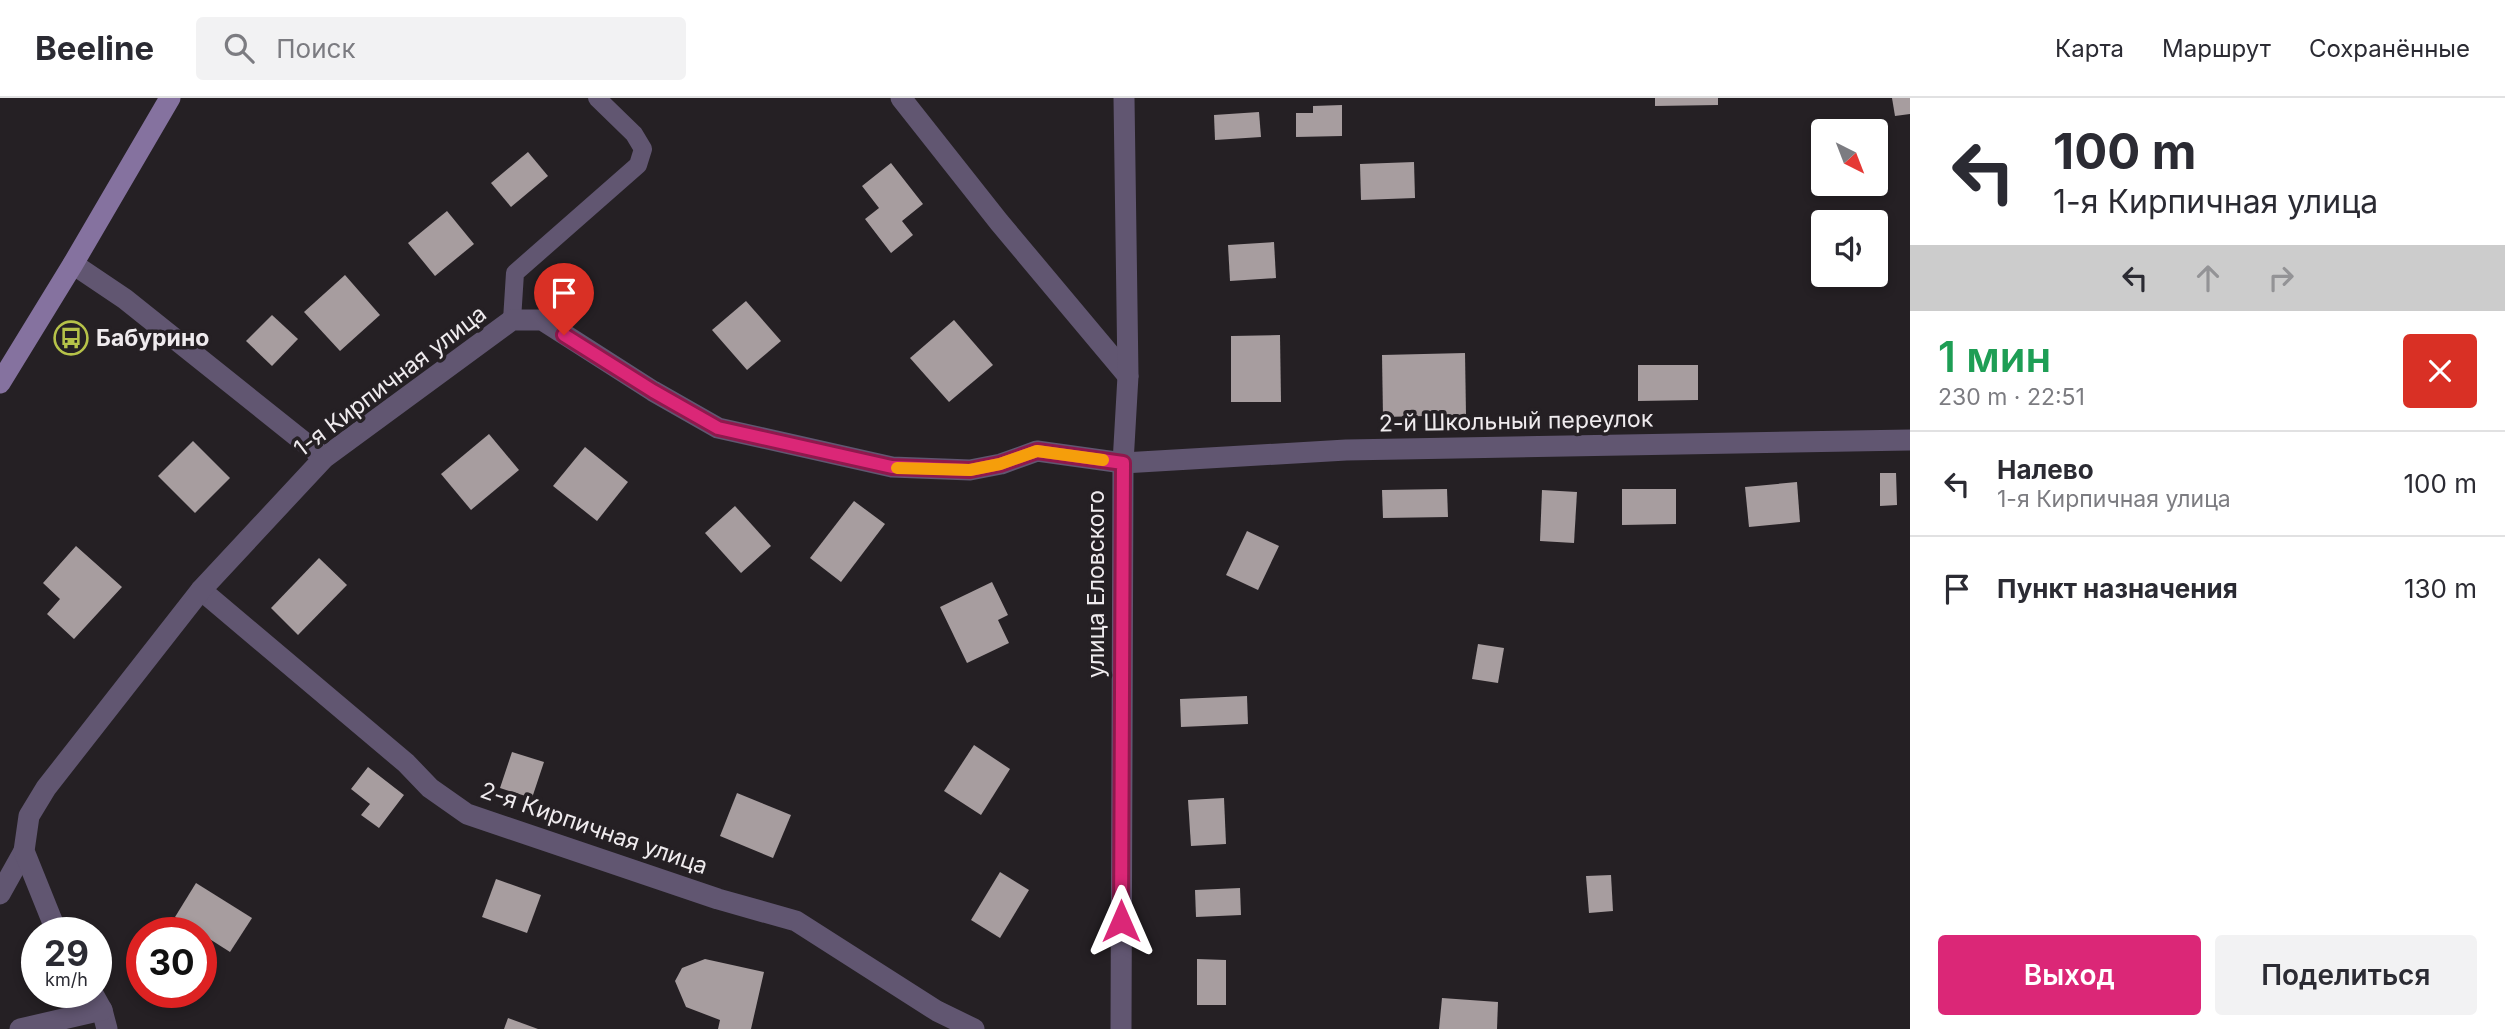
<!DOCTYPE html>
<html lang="ru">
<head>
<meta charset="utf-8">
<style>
	:root { --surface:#fff; --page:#f2f2f3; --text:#2b2b33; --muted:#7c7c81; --line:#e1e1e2; --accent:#db2777 }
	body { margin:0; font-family:Inter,sans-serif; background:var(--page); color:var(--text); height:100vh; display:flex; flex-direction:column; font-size:26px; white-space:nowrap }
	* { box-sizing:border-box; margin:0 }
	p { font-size:23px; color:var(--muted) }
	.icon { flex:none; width:38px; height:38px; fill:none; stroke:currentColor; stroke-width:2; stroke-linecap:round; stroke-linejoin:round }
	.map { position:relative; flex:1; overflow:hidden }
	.panel { display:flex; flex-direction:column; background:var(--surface); width:595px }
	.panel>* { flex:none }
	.banner { background:#fff; color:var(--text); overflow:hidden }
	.needle { width:46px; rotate:138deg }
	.controls { position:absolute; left:1811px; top:21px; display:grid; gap:14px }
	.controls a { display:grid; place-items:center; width:77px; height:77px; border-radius:7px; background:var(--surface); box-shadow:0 4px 10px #0003; font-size:35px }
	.speed { position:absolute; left:21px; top:819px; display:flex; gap:14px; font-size:35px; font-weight:700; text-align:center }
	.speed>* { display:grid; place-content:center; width:91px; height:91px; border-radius:50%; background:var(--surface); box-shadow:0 4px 10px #0003; line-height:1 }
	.speed small { font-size:18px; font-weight:400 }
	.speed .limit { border:10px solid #d22; background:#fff; color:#111 }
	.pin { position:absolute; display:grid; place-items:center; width:60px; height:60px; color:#fff; margin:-72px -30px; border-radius:50% 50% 50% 0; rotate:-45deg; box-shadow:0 0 7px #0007 }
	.pin .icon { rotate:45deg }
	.me { position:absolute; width:77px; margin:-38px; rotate:0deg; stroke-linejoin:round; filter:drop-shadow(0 0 5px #0008) }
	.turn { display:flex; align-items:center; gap:24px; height:147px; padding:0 28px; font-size:32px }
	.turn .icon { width:91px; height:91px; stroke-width:2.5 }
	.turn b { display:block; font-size:49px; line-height:60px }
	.lanes { display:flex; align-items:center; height:66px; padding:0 28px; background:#0003; justify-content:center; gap:35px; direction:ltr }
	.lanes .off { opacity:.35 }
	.round { display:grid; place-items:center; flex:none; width:74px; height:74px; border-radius:7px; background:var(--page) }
	.head { display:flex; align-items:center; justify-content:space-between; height:119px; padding:0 28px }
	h1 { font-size:42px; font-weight:600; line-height:52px; color:#1e9e55 }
	.action { display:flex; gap:14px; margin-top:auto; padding:14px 28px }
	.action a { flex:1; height:80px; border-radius:7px; background:var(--accent); color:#fff; font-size:28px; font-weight:600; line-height:80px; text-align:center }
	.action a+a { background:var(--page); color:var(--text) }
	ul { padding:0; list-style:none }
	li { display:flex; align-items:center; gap:21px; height:105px; padding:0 28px; border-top:2px solid var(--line) }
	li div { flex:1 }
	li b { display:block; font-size:26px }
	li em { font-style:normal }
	header { display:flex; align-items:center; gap:42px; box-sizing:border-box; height:98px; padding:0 35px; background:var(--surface); border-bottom:2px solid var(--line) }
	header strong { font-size:33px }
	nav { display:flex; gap:38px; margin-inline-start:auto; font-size:24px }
	.search { width:490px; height:63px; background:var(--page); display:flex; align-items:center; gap:18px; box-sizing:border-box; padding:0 24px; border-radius:7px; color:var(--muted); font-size:26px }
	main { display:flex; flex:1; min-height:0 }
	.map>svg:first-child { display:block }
</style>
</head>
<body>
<header>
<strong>Beeline</strong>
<div class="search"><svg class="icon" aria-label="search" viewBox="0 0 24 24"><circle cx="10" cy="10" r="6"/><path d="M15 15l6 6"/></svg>Поиск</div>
<nav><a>Карта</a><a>Маршрут</a><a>Сохранённые</a></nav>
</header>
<main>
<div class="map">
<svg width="1910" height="931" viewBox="0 0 1910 931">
	<rect width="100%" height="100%" fill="#252024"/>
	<!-- building -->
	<g fill="#a79d9f">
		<polygon points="1655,0 1718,0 1718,7 1655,8"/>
		<polygon points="1892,0 1910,0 1910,16 1895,18"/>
		<polygon points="1342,7 1342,38 1296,39 1296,15 1313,15 1313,8"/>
		<polygon points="1259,14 1261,39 1215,42 1214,17"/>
		<polygon points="528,54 548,78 511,109 491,85"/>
		<polygon points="1414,64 1415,100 1361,102 1360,66"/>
		<polygon points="891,65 923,106 902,123 913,137 891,155 865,121 879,110 862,88"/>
		<polygon points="447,113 474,146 435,178 408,145"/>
		<polygon points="1274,144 1276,180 1230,183 1228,147"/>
		<polygon points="345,177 380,217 340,253 304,214"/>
		<polygon points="746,203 781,243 747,272 712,232"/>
		<polygon points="272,217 298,241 272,268 246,243"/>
		<polygon points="954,222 993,267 949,304 910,260"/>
		<polygon points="1280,237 1281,304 1231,304 1231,238"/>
		<polygon points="1465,255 1466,317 1383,319 1382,257"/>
		<polygon points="1638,267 1698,267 1698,302 1638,303"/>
		<polygon points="489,336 519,372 471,412 441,376"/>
		<polygon points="193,343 230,380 195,415 158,378"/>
		<polygon points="585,349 628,384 597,423 553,388"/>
		<polygon points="1880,375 1896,375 1897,407 1880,408"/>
		<polygon points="1797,384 1800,424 1749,429 1745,389"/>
		<polygon points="1447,391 1448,419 1383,420 1382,392"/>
		<polygon points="1622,391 1676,391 1676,426 1622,427"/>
		<polygon points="1542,392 1577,394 1574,445 1540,443"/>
		<polygon points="854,403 885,426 841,484 810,460"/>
		<polygon points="735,408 771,448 741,475 705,435"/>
		<polygon points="1247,433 1279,448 1258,492 1226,477"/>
		<polygon points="76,448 122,489 74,541 47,516 60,501 43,485"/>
		<polygon points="319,460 347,487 298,537 271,510"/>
		<polygon points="992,484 1008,517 998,522 1009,545 967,565 940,509"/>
		<polygon points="1478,546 1504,550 1498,585 1472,581"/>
		<polygon points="1247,598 1248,626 1181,629 1180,601"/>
		<polygon points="974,647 1010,671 981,717 944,693"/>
		<polygon points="512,654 544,664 532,700 500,690"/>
		<polygon points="368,669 404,697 379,730 361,717 370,706 351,691"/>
		<polygon points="737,695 791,717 773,760 720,738"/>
		<polygon points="1224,700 1226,746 1191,748 1188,702"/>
		<polygon points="1000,774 1029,792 1000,840 971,822"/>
		<polygon points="1611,777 1613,813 1589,815 1586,778"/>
		<polygon points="496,781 541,797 527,835 482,819"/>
		<polygon points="196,785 252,820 230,854 175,819"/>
		<polygon points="1240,790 1241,817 1196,819 1195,792"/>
		<polygon points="705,861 764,874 751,931 718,931 720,922 686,909 675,883 682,870"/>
		<polygon points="1197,861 1226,862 1226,907 1197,907"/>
		<polygon points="1442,900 1498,904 1497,931 1439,931"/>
		<polygon points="508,920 538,931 504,931"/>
	</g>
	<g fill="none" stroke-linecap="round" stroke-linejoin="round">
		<!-- lane -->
		<polyline stroke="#615671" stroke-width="18" points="512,222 515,175 638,67 643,51 634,36 597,0"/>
		<!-- street -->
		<g stroke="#615671" stroke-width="21">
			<polyline points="901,0 999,124 1128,278"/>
			<polyline points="73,166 125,201 324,360"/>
			<polyline points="201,492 406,665 430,690 467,716 718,801 796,823 937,913 974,931"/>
			<polyline points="0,796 24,753"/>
			<polyline points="57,835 24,753 29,718 46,690 201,492 324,360 512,222 542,222 653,293 718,330 892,369 970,372 1001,366 1037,353 1123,365 1346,352 1910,342"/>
			<polyline points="92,894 102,912 107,931"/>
			<polyline points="20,931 102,912"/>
			<polyline points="1121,931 1123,365 1128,278 1124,0"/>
		</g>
		<!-- secondary -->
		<polyline stroke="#85729f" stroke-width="21" points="0,285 73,166 170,0"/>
	</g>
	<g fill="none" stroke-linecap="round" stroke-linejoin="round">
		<defs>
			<polyline id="route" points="564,237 653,293 718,330 892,369 970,372 1000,366 1037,353 1123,365 1121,823"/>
		</defs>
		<!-- route casing -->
		<use href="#route" stroke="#8e194d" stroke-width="18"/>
		<!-- route -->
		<use href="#route" stroke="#db2777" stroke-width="12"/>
		<!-- slow -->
		<polyline stroke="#f59e0b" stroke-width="12" points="897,370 970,372 1000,366 1037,353 1103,362"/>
	</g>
	<!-- icons -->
	<defs>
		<symbol id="bus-ring" viewBox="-11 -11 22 22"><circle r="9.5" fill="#252024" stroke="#b6c249" stroke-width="1.5"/><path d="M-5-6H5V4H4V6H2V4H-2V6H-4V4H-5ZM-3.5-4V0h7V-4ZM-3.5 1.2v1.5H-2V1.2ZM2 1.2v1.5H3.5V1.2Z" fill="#b6c249"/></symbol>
	</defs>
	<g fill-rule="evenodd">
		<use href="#bus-ring" x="52" y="221" width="38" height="38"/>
	</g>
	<g text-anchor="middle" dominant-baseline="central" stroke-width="7" stroke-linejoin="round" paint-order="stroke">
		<!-- poi labels -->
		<g font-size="23" font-weight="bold" fill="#efebee" stroke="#252024" text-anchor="start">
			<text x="96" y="240">Бабурино</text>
		</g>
		<!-- street labels -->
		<g font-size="23" fill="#efebee" stroke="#252024">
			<text transform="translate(390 283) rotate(-37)">1-я Кирпичная улица</text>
			<text transform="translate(1516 323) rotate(-1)">2-й Школьный переулок</text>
			<text transform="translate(1096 486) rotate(-90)">улица Еловского</text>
			<text transform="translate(594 730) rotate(19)">2-я Кирпичная улица</text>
		</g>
	</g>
</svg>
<div class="controls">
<a><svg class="needle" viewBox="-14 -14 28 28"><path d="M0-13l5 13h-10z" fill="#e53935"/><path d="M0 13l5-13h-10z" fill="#7c7c81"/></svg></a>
<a><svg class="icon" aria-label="sound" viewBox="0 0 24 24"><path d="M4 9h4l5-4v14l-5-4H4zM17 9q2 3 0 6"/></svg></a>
</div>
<div class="speed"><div>29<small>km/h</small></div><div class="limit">30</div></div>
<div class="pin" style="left:564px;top:237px;background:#d93025"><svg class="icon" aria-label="arrive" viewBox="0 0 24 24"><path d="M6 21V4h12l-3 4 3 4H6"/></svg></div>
<svg class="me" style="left:1121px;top:823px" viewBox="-20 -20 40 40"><path d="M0-17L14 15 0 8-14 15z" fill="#db2777" stroke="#fff" stroke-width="4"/></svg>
</div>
<section class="panel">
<div class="banner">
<div class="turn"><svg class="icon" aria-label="left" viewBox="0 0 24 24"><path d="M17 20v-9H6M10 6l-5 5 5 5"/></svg><div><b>100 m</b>1-я Кирпичная улица</div></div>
<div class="lanes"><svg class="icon" aria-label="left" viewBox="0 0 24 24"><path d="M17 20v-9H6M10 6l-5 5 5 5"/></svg><svg class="icon off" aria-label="ahead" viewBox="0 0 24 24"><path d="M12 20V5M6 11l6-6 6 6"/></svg><svg class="icon off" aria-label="right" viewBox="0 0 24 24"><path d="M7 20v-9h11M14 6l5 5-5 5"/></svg></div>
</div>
<div class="head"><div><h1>1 мин</h1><p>230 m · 22:51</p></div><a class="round" style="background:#d93025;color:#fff"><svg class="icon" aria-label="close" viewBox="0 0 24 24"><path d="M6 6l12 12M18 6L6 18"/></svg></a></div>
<ul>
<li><svg class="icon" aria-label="left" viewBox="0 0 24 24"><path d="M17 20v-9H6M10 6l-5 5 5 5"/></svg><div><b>Налево</b><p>1-я Кирпичная улица</p></div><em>100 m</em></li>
<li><svg class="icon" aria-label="arrive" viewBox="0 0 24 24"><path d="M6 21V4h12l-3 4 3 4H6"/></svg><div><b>Пункт назначения</b></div><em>130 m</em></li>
</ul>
<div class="action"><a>Выход</a><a>Поделиться</a></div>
</section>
</main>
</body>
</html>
